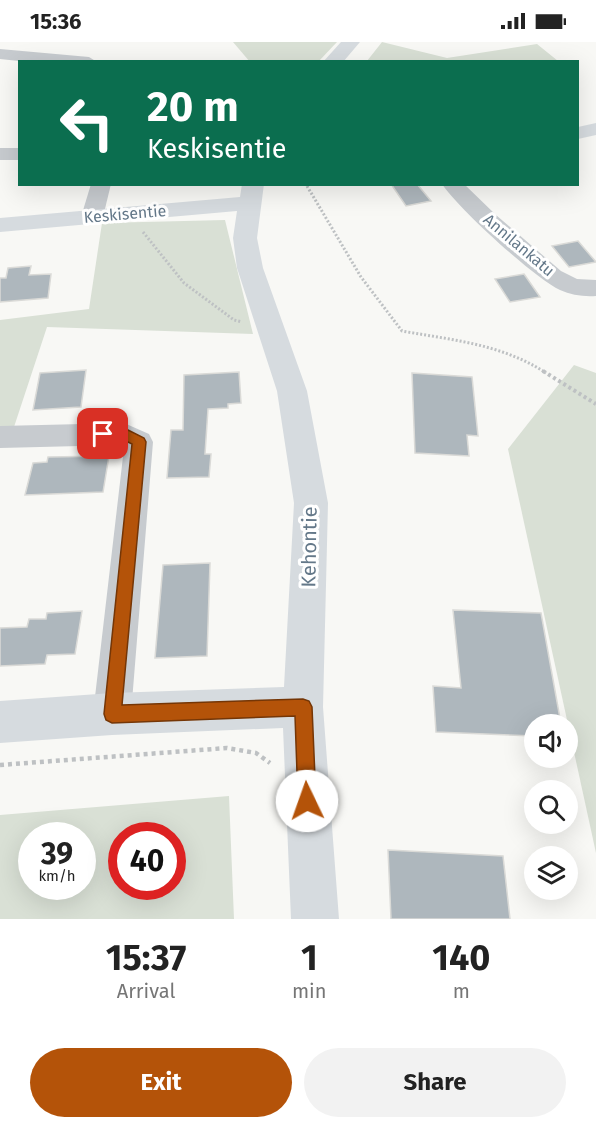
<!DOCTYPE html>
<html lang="en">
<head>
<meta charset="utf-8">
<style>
	:root { --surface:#fff; --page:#f2f2f2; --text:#222; --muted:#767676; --accent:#b45309 }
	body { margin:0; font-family:"Fira Sans",sans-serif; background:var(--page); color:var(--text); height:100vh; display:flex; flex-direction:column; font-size:22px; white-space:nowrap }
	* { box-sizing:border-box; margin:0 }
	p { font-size:20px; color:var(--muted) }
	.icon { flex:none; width:33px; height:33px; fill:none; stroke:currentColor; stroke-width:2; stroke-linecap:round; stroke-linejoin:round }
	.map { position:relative; height:877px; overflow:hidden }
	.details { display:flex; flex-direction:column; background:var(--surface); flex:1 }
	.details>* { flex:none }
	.top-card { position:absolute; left:18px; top:18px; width:561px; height:126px; border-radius:0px; box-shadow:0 6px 24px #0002; background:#0b6e4f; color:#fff; overflow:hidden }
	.fabs { position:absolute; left:524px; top:672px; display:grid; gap:12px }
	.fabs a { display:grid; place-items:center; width:54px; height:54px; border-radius:50%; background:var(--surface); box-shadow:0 6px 24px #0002; font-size:30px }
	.speed { position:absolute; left:18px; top:780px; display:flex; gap:12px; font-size:30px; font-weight:700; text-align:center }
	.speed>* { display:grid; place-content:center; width:78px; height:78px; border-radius:50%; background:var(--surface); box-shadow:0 6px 24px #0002; line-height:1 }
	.speed small { font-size:15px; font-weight:400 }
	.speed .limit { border:9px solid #d22; background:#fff; color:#111 }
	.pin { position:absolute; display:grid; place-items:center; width:51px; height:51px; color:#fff; margin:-26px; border-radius:12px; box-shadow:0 3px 9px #0006 }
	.me { position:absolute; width:66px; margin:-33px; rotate:357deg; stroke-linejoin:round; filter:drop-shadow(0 0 4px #0008) }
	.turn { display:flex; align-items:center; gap:21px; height:126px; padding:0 30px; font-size:27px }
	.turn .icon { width:78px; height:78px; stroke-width:2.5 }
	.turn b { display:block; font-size:42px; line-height:51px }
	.eta { display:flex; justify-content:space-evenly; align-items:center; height:102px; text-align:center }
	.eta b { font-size:36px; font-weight:700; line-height:42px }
	.cta { display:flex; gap:12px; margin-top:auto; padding:12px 30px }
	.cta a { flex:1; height:69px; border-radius:36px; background:var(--accent); color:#fff; font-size:24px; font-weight:700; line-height:69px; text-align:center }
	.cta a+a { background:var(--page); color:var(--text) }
	.status { display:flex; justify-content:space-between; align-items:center; height:42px; padding:0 30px; background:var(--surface); direction:ltr }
	.status svg { height:16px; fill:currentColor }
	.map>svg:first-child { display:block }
</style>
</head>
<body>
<div class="status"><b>15:36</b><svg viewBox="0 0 49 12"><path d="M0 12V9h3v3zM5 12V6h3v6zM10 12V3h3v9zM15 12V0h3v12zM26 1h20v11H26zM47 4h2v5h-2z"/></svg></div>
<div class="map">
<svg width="596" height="877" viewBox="0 0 596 877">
	<rect width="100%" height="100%" fill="#f8f8f5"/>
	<!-- green -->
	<g fill="#d9e0d5" fill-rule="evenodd">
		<polygon points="233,0 337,0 319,19 250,20"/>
		<polygon points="382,0 447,16 537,2 558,19 367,19"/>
		<polygon points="225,178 253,292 47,285 13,388 0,388 0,278 89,267 102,181"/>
		<polygon points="574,323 596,331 596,811 508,407"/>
		<path d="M229,754L234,877H0V773ZM32,794H82V844H32ZM122,794H172V844H122Z"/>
	</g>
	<!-- building -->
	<g fill="#aeb7bd" stroke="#dadad7" stroke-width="1.5">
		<polygon points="391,142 417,142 431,159 406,164"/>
		<polygon points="578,199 596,220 569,225 552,204"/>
		<polygon points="31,224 29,233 51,232 48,256 0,260 0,236 6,236 8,226"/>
		<polygon points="524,232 540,255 510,260 495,237"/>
		<polygon points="86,328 81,365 33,368 40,331"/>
		<polygon points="239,330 241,361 228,362 228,366 208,367 205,412 211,412 209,435 167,436 171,388 183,388 184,333"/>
		<polygon points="412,331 472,335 478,394 467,393 469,414 415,411"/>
		<polygon points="109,414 103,450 25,453 33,421 47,420 48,415"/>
		<polygon points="210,521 207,614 155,616 163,523"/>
		<polygon points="453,568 541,571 561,682 534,682 534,694 436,690 433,644 461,646"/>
		<polygon points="82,569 75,612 47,613 45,622 0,624 0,586 27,585 29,577 46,577 47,571"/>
		<polygon points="388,808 503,814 510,877 391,877"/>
	</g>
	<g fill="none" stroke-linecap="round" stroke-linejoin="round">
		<!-- path-far3 -->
		<polyline stroke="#bec1c3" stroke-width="2" stroke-dasharray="1.5 1.5" stroke-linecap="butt" points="306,142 308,145"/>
		<!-- path-far2 -->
		<g stroke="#bec1c3" stroke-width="3" stroke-dasharray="2 2" stroke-linecap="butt">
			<path d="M307,144L361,235L402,289C452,298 502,302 546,331"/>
			<polyline points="143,190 184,241 234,278 242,280"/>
		</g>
		<!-- path-far1 -->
		<polyline stroke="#bec1c3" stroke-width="4" stroke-dasharray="3 3" stroke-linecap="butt" points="543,329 596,362"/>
		<!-- path -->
		<polyline stroke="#bec1c3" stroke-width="4.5" stroke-dasharray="4 4" stroke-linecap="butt" points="0,723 227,706 256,711 270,721"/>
		<!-- street -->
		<g fill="#c7cbcf" fill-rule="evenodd">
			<polygon points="0,7 89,15 97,20 28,20 0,17"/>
			<rect x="0" y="106" width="20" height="12"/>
			<polygon points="91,142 111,142 103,175 100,180 92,182 84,180 81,175"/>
			<path d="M442,142H464L496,173L561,229L577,237L596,238V254C584,255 571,253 560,248C533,235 459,167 442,142Z"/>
			<polygon points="124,381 149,392 153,400 131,672 125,685 112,691 99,685 93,672 124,406 120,403 0,406 0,384"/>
		</g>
		<!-- secondary -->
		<g fill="#d6dbdf" fill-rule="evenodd">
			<polygon points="341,0 360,0 343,20 323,20"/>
			<polygon points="596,81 596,93 578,97 578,85"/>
			<polygon points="242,142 264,142 257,196 263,226 307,349 328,461 323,665 339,877 291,877 283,686 112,693 0,701 0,659 112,651 284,645 294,461 277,349 237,226 233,196 237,169 0,190 0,176 240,155"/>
		</g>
	</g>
	<!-- route -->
	<polygon fill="#b45309" stroke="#753606" stroke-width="1.5" points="124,386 144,396 146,400 122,663 303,657 309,659 312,665 316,759 314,765 307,768 301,765 298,759 295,674 112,681 106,678 104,672 132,402 122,397 103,397 96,392 103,387"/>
	<g text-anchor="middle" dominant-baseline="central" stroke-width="6" stroke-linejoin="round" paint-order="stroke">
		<!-- far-street labels -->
		<g font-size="16" fill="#647889" stroke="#fff">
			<text transform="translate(125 172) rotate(-5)">Keskisentie</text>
			<text transform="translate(519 203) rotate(40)">Annilankatu</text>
		</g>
		<!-- street labels -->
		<g font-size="20" fill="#647889" stroke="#fff">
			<text transform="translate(309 505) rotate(-89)">Kehontie</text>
		</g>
	</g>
</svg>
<div class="fabs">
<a><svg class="icon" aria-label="sound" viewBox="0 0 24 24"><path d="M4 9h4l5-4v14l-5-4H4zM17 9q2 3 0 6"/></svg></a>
<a><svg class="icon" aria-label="search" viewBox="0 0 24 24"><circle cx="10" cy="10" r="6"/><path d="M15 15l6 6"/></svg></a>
<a><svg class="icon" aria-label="layers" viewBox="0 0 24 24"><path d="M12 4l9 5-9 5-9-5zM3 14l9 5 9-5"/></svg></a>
</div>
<div class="speed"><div>39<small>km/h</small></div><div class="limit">40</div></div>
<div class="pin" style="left:103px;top:392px;background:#d93025"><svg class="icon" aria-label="arrive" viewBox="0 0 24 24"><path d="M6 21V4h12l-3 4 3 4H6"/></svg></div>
<svg class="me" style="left:307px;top:759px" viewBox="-20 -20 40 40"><circle r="19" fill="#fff"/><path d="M0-13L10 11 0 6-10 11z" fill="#b45309"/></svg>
<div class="top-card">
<div class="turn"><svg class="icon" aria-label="left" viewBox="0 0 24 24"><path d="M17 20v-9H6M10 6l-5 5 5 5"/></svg><div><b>20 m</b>Keskisentie</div></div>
</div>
</div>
<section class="details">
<div class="eta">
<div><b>15:37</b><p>Arrival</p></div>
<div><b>1</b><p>min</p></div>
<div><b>140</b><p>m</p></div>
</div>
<div class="cta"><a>Exit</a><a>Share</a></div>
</section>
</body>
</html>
